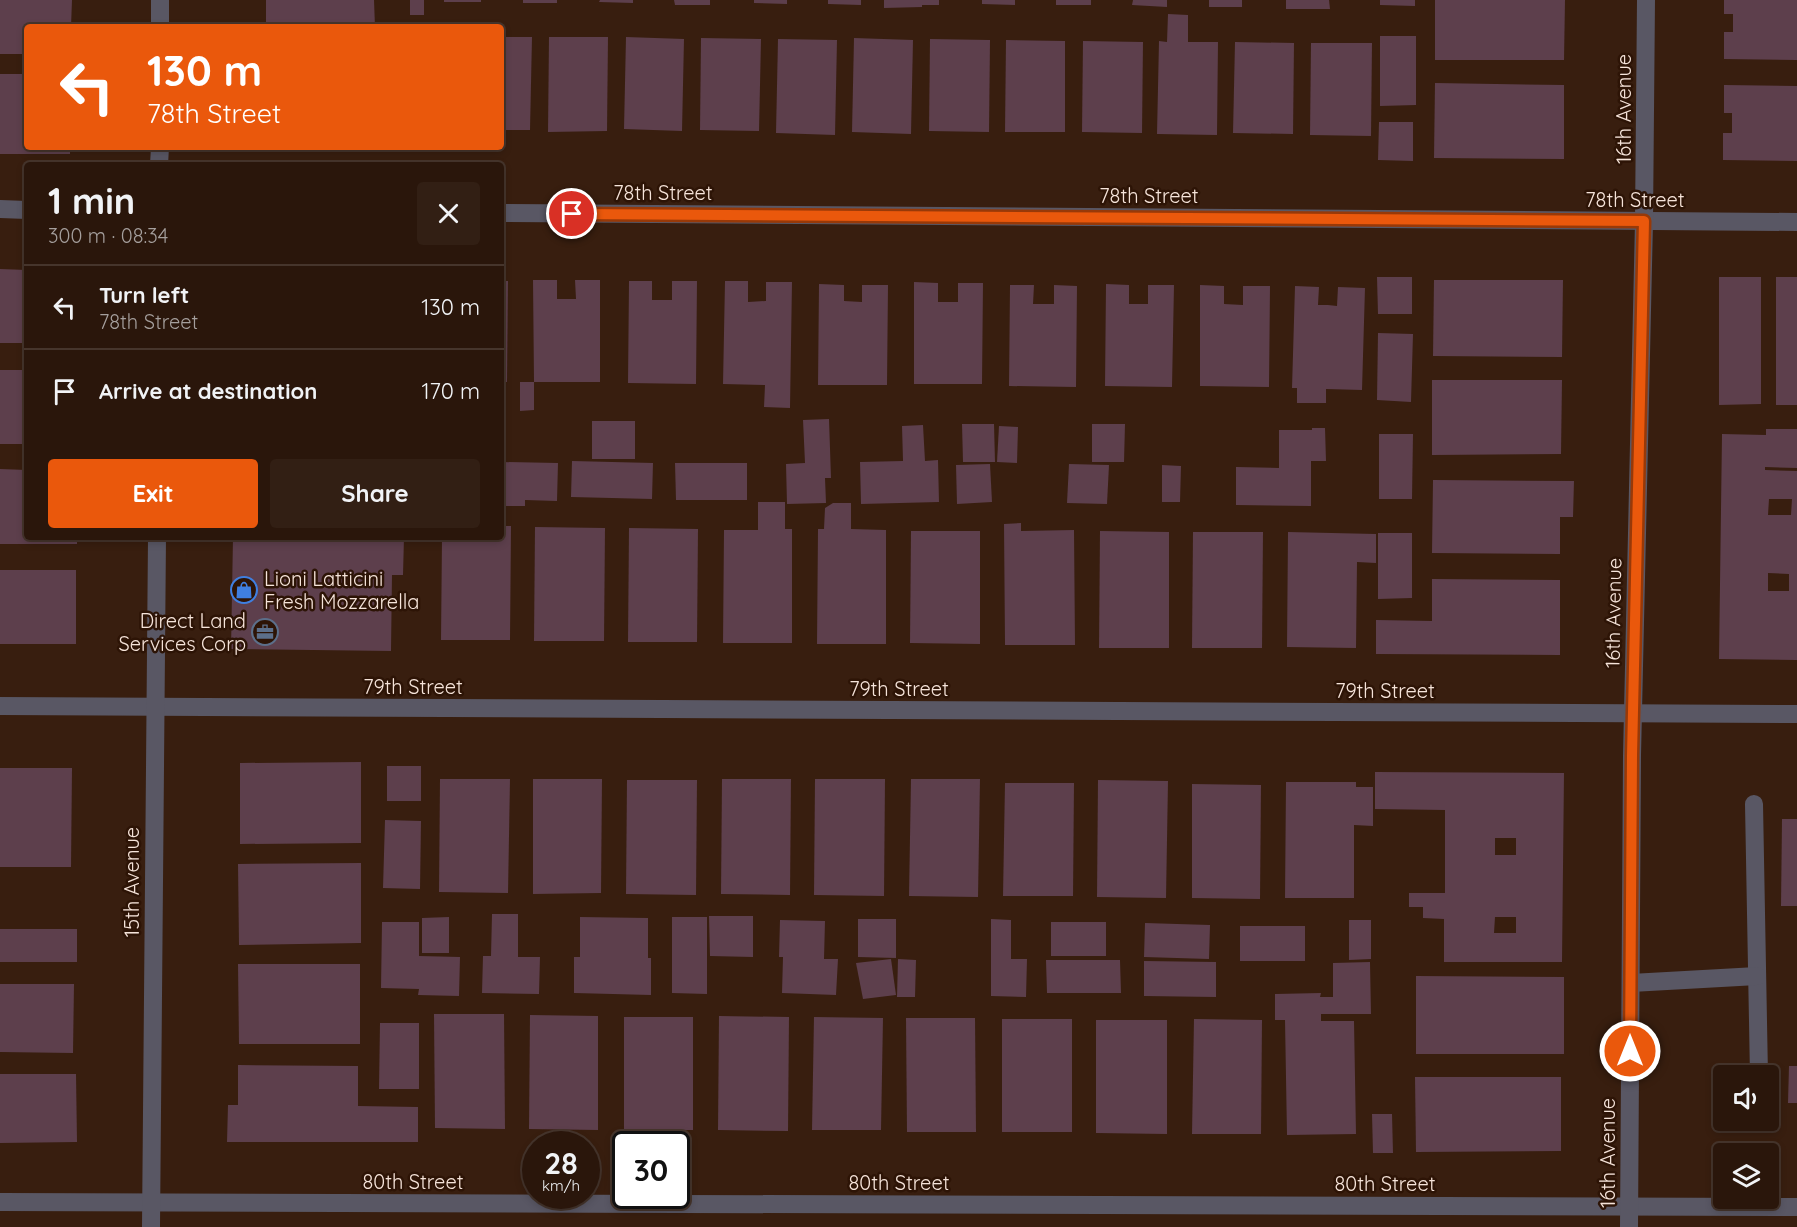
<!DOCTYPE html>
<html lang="en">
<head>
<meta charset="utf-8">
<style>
	:root { --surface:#2a160b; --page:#321f14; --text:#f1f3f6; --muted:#a59f9d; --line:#46352c; --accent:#ea580c }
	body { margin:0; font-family:Quicksand,sans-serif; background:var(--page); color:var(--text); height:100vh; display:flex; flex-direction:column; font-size:22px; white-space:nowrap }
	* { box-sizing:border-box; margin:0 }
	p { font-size:20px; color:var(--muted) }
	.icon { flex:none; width:33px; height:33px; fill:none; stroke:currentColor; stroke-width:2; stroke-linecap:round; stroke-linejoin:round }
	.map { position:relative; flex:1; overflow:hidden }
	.side { position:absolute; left:24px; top:162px; width:480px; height:378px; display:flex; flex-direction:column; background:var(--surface); border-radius:6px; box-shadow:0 3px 9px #0003,0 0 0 2px var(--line) }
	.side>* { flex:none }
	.top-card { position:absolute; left:24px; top:24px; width:480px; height:126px; border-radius:6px; box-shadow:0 3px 9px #0003,0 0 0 2px var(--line); background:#ea580c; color:#fff; overflow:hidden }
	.fabs { position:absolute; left:1713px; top:1065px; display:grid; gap:12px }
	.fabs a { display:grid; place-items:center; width:66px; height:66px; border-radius:6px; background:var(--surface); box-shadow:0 3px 9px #0003,0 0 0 2px var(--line); font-size:30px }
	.speed { position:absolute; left:522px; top:1131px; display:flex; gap:12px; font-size:30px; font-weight:700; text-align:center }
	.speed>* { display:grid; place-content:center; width:78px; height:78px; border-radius:50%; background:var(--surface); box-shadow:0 3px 9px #0003,0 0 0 2px var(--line); line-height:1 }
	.speed small { font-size:15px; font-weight:400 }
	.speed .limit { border:3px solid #111; border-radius:9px; background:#fff; color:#111 }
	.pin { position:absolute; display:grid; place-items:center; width:51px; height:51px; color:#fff; margin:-26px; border:3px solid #fff; border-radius:50%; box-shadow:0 2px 6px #0007 }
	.me { position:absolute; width:66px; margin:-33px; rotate:0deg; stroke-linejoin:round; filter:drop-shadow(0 0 4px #0008) }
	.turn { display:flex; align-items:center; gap:21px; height:126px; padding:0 24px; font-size:27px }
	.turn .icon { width:78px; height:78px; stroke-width:2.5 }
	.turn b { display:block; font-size:42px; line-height:51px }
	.round { display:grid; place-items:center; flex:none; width:63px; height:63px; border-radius:6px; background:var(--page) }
	.headline { display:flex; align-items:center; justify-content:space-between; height:102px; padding:0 24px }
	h1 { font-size:36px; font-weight:700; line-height:45px }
	.cta { display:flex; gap:12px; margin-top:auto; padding:12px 24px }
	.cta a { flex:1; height:69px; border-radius:6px; background:var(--accent); color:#fff; font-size:24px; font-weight:700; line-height:69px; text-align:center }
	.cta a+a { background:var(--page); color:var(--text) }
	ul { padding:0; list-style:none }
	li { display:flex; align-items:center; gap:18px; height:84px; padding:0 24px; border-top:2px solid var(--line) }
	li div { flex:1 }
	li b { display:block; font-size:22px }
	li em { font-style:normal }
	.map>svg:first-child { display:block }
</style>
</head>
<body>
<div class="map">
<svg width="1797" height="1227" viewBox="0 0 1797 1227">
	<rect width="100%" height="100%" fill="#381e0f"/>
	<!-- building -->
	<g fill="#5d3f4c" fill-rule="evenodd">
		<polygon points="0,0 72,0 71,27 27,27 27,54 0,54"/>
		<polygon points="266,0 374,0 375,27 266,27"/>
		<rect x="410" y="0" width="14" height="15"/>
		<rect x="444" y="0" width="37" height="2"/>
		<rect x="523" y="0" width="34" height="3"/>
		<polygon points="600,0 633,0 633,3 599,2"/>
		<polygon points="674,0 710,0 710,5 675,5"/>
		<polygon points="754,0 787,0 787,4 754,3"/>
		<polygon points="828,0 861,0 861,5 828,4"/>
		<polygon points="884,0 939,0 939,5 922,5 922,7 884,8"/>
		<polygon points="982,0 1015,0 1015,5 982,4"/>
		<rect x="1056" y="0" width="35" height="5"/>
		<polygon points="1133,0 1167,0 1167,7 1132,5"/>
		<rect x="1209" y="0" width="33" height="7"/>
		<polygon points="1286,0 1329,0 1330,9 1286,9"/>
		<polygon points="1380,0 1415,0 1415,6 1380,5"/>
		<polygon points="1435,0 1565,0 1564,60 1435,60"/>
		<polygon points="1724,0 1797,0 1797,60 1724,59 1724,32 1733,32 1733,14 1724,14"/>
		<polygon points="1168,14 1188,15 1188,42 1218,42 1217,135 1157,134 1159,41 1167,42"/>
		<polygon points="1380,36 1416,36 1416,105 1380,106"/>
		<polygon points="501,37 532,37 530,130 501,130"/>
		<polygon points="549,37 608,37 607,131 548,132"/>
		<polygon points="626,37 684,39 682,131 624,129"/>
		<polygon points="701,38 761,39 759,131 700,130"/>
		<polygon points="854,38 913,40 911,134 852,132"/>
		<polygon points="778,39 837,40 835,135 776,133"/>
		<polygon points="930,39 990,40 989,132 929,131"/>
		<polygon points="1006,40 1065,41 1065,132 1005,132"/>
		<polygon points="1083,41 1143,42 1142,133 1082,132"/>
		<polygon points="1235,42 1294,43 1293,134 1233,133"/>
		<polygon points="1311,43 1372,43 1371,136 1310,135"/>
		<polygon points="0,74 27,74 27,147 70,147 70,154 0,154"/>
		<polygon points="1435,83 1564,85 1564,159 1434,158"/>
		<polygon points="1724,85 1797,86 1797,161 1723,160 1723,133 1732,133 1732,113 1724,113"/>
		<polygon points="1379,122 1413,122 1413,161 1378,160"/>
		<polygon points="0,269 27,270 27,343 0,343"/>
		<polygon points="1377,277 1412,277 1412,314 1378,314"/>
		<polygon points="1719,277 1761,277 1761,404 1719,405"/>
		<rect x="1776" y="277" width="21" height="128"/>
		<polygon points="533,280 557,280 557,299 576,299 575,280 600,280 600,382 534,382"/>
		<polygon points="1434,280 1563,280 1562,357 1433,356"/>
		<polygon points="501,281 508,281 507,382 501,382"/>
		<polygon points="629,281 652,281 652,300 672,300 672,281 697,281 696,384 628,383"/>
		<polygon points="725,281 748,281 748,302 766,301 766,282 792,282 790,408 764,407 765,385 723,384"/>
		<polygon points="914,282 938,283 938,302 958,302 958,283 983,283 982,384 914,384"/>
		<polygon points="819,284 844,285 844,301 862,302 862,285 888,285 887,385 818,385"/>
		<polygon points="1106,284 1129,285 1129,304 1148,304 1148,285 1174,285 1172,387 1105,386"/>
		<polygon points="1010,285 1034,285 1033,304 1054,304 1054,285 1077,286 1076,387 1009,386"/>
		<polygon points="1200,285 1224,286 1224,304 1243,305 1243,286 1270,286 1269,387 1200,386"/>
		<polygon points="1295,286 1319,287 1318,305 1328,305 1337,306 1338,287 1365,288 1362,390 1326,389 1326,403 1297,403 1297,388 1292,388"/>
		<polygon points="1378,333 1413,334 1411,402 1377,400"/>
		<rect x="0" y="370" width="27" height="74"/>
		<polygon points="1432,380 1562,380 1561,454 1432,455"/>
		<polygon points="520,382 534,382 534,410 520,411"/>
		<polygon points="829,419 831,478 825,478 826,503 787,504 786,464 805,463 803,420"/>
		<rect x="592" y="421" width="43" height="38"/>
		<polygon points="962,424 994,424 995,462 963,462"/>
		<polygon points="1092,424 1125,424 1124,462 1092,462"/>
		<polygon points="923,425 925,461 938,460 939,502 861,504 860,462 903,461 902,426"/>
		<polygon points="999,426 1018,427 1017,463 997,462"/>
		<polygon points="1312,428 1325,428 1326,461 1311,461 1311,506 1236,505 1236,467 1279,468 1279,430 1312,430"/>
		<path d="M1766,429H1797V468L1765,467V470L1797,471V660L1719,659L1722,434L1766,435ZM1769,499H1792L1791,515H1768ZM1768,573L1789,574V591H1768Z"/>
		<polygon points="1379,434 1413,434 1412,499 1379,499"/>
		<polygon points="572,461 653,463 652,499 571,497"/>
		<polygon points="501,462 558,463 557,501 525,500 525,506 505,506"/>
		<polygon points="675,463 747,463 747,500 676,500"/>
		<polygon points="990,464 992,502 957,504 956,465"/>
		<polygon points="1069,464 1109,465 1107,504 1067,503"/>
		<polygon points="1162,465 1181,466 1180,502 1162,502"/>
		<polygon points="0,469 27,470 27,537 77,537 77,544 0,544"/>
		<polygon points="1433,480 1574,481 1573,517 1560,517 1560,554 1432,553"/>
		<polygon points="758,502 785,502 785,529 792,529 792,643 723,643 724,530 758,530"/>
		<polygon points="833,503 851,503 851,529 886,530 886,644 817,644 818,529 824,529 825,508"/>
		<polygon points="1021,523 1021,531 1074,530 1075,645 1005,645 1004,524"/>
		<polygon points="501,526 511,526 510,640 441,640 442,537 501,537"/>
		<polygon points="535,527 605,528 604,641 534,641"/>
		<polygon points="629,528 698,529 697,642 628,642"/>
		<polygon points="911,531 980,531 980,644 910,643"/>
		<polygon points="1100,531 1169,532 1169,648 1099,648"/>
		<polygon points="1193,532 1263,532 1262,648 1192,648"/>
		<polygon points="1288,532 1376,534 1376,563 1357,562 1356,648 1287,647"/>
		<polygon points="1378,533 1412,533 1412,598 1378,599"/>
		<polygon points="233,537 404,537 403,575 392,575 391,651 231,649"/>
		<rect x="0" y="570" width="76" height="74"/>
		<polygon points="1432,579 1560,580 1560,655 1376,654 1376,620 1432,621"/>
		<polygon points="361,762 361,843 240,844 240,763"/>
		<rect x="387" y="766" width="34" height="35"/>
		<polygon points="0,768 72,768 71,867 0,867"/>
		<path d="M1375,772L1564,773L1562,962H1444V919L1423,918V907H1409V893H1445V810L1375,809ZM1495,838H1516V855H1495ZM1495,917H1516V933H1494Z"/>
		<polygon points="440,779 510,779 508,893 439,892"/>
		<polygon points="533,779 602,779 601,893 533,894"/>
		<polygon points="722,779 791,779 790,895 721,894"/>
		<polygon points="815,779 885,779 884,896 814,895"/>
		<polygon points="911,779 980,779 978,897 909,896"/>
		<polygon points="627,780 697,780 696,895 626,894"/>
		<polygon points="1098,780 1168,781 1166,898 1097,897"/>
		<polygon points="1286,782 1356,782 1356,787 1373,787 1373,826 1354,825 1354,898 1285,898"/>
		<polygon points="1005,783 1074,783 1073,896 1003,896"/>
		<polygon points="1192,784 1261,785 1260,899 1192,898"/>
		<polygon points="1782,819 1797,819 1797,906 1781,906"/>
		<polygon points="385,820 421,821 420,889 383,888"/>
		<polygon points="361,863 361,943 239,945 238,864"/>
		<polygon points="492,914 518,914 518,957 540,957 539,994 482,993 483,956 491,956"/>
		<polygon points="709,916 753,916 753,957 710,956"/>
		<polygon points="449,917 449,953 422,953 422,918"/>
		<polygon points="580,917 648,918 648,958 651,958 651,995 574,993 574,957 580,957"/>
		<polygon points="672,917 707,917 707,994 672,993"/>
		<polygon points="858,919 896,919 896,958 858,957"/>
		<polygon points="991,919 1011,920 1011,959 1027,959 1026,997 991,996"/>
		<polygon points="780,920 825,921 824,959 838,959 836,995 782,993 783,957 779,957"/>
		<polygon points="1349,920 1371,920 1371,959 1349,960"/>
		<polygon points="382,922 419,922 419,956 460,957 459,996 418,995 419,989 381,988"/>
		<rect x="1051" y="922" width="55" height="34"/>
		<polygon points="1145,923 1210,925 1209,959 1144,957"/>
		<rect x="1240" y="926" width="65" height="35"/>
		<rect x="0" y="929" width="77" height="33"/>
		<polygon points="891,959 896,995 863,999 856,963"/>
		<polygon points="898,959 916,960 915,997 897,997"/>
		<polygon points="1046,960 1120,960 1121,993 1047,993"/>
		<polygon points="1144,961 1216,962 1216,997 1144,996"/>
		<polygon points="1370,962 1371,1014 1321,1014 1321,1021 1354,1021 1356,1134 1287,1135 1285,1020 1275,1020 1275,994 1321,993 1320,997 1333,997 1333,963"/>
		<polygon points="238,964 360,964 360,1044 239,1044"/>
		<polygon points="1416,976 1564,977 1564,1054 1416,1054"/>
		<polygon points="0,984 74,984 73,1053 0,1052"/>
		<polygon points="434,1014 504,1014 505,1129 435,1128"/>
		<polygon points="530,1015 598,1016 598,1130 529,1129"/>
		<polygon points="719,1016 789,1017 788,1131 718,1130"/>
		<rect x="624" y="1017" width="69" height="113"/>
		<polygon points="814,1017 883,1018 881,1130 812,1130"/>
		<polygon points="906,1018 975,1018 976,1132 907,1132"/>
		<rect x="1002" y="1019" width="70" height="113"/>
		<polygon points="1194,1019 1262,1020 1261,1134 1192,1134"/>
		<polygon points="1096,1020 1167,1020 1167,1134 1096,1133"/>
		<polygon points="380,1023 419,1023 419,1089 379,1089"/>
		<polygon points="238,1065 358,1066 358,1106 418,1107 418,1142 227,1142 228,1105 238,1105"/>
		<polygon points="1789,1066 1797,1066 1797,1103 1788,1103"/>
		<polygon points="0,1074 76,1074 77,1142 0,1143"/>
		<polygon points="1415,1077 1561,1077 1561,1151 1416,1152"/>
		<polygon points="1372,1114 1392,1114 1393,1153 1373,1153"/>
	</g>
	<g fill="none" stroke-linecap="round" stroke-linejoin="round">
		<!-- minor -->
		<g stroke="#595764" stroke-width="18">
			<polyline points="160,27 160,0"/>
			<polyline points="159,165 160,147"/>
			<polyline points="0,209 27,210"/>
			<polyline points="501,213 1797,222"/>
			<polyline points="0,706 1797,714"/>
			<polyline points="1754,804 1759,1076"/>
			<polyline points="1631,983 1757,976"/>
			<polyline points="0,1202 1797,1207"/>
			<polyline points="151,1227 157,537"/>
			<polyline points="1629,1227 1632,756 1644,221 1646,0"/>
		</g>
	</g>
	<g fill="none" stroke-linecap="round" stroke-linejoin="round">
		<defs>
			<polyline id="route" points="572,214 1644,221 1632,756 1630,1051"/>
		</defs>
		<!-- route casing -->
		<use href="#route" stroke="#983908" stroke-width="15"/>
		<!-- route -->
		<use href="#route" stroke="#ea580c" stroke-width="10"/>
	</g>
	<!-- icons -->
	<defs>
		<symbol id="shop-ring" viewBox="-11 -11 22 22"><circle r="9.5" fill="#2d1406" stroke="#3f7fe0" stroke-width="1.5"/><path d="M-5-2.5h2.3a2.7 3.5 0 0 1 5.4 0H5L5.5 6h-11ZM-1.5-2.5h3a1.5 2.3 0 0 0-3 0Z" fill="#3f7fe0"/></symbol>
		<symbol id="office-ring" viewBox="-11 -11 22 22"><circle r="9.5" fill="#2d1406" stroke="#5c6f8a" stroke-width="1.5"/><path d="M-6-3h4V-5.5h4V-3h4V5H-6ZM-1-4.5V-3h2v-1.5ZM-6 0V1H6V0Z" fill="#5c6f8a"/></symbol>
	</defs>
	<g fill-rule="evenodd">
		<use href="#shop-ring" x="229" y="575" width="30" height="30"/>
		<use href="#office-ring" x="250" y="617" width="30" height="30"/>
	</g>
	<g text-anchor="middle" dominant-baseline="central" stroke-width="5" stroke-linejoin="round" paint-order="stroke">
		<!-- street labels -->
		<g font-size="20" fill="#f6e4da" stroke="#2d1406">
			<text transform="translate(1623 109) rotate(-90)">16th Avenue</text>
			<text x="663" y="192">78th Street</text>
			<text x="1149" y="195">78th Street</text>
			<text x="1635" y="199">78th Street</text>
			<text transform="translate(1613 613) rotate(-89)">16th Avenue</text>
			<text x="413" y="686">79th Street</text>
			<text x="899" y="688">79th Street</text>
			<text x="1385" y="690">79th Street</text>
			<text transform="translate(131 882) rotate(-90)">15th Avenue</text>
			<text transform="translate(1607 1153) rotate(-90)">16th Avenue</text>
			<text x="413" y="1181">80th Street</text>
			<text x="899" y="1182">80th Street</text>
			<text x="1385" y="1183">80th Street</text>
		</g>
		<!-- poi labels -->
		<g font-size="20" fill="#f6e4da" stroke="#2d1406" text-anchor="start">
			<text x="264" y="578">Lioni Latticini<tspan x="264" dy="23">Fresh Mozzarella</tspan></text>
			<text x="246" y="620" text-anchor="end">Direct Land<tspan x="246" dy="23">Services Corp</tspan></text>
		</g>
	</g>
</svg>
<div class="fabs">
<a><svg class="icon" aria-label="sound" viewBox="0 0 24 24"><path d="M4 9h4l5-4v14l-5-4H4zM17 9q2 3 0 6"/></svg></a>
<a><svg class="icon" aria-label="layers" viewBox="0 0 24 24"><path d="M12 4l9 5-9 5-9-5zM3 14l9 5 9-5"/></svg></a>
</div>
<div class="speed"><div>28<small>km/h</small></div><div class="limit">30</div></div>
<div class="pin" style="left:572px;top:214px;background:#d93025"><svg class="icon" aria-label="arrive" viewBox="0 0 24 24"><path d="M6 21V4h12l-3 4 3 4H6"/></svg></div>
<svg class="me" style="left:1630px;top:1051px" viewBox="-20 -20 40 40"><circle r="17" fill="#ea580c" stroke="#fff" stroke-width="3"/><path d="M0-11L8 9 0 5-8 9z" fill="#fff"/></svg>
<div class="top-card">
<div class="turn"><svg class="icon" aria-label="left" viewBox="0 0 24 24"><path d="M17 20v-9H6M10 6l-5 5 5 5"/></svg><div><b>130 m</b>78th Street</div></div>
</div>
<section class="side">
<div class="headline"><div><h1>1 min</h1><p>300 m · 08:34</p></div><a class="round"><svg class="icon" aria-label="close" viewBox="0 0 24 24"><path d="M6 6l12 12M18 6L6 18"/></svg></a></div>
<ul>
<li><svg class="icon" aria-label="left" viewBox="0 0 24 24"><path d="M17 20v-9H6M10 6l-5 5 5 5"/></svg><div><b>Turn left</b><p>78th Street</p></div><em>130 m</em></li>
<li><svg class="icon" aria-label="arrive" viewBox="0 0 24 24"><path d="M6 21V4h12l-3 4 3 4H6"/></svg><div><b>Arrive at destination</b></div><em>170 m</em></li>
</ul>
<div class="cta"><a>Exit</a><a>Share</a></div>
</section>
</div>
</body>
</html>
